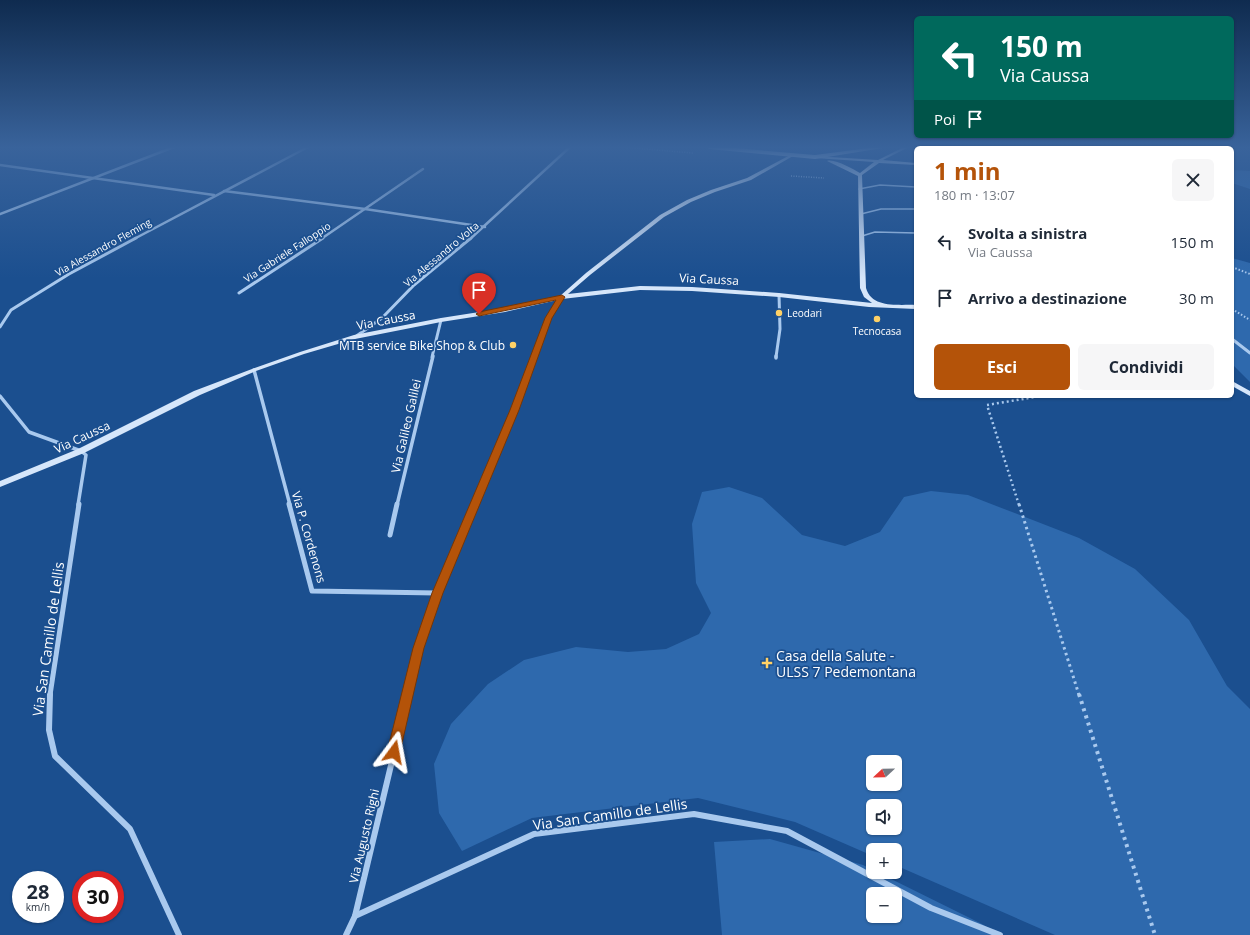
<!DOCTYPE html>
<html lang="it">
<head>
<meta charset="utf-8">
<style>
	:root { --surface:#fff; --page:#f6f6f7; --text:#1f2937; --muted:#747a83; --accent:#b45309 }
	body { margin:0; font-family:"Open Sans",sans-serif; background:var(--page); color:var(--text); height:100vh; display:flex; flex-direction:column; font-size:15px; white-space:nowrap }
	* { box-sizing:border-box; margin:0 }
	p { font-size:13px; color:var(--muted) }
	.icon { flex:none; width:22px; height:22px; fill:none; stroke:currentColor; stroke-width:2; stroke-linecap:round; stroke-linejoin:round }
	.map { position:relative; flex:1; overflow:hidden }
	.panel { position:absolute; left:914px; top:146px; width:320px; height:252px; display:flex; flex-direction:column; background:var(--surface); border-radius:6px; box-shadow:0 1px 3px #0004 }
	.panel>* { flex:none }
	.guide { position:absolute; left:914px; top:16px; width:320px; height:122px; border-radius:6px; box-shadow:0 1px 3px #0004; background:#00695c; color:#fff; overflow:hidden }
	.needle { width:26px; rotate:248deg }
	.controls { position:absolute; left:866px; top:755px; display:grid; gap:8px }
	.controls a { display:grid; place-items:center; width:36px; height:36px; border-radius:6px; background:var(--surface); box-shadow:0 1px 3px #0004; font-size:20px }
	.speed { position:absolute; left:12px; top:871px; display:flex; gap:8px; font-size:20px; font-weight:700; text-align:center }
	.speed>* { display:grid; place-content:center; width:52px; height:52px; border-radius:50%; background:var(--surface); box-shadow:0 1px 3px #0004; line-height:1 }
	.speed small { font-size:10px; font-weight:400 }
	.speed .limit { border:6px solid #d22; background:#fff; color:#111 }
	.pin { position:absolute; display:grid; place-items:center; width:34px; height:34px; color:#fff; margin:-41px -17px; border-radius:50% 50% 50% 0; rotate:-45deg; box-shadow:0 0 4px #0007 }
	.pin .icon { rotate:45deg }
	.me { position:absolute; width:44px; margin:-22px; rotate:13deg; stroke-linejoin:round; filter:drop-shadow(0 0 3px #0008) }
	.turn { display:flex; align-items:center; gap:14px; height:84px; padding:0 20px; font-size:18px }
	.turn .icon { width:52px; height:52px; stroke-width:2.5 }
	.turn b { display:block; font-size:28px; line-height:34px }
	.then { display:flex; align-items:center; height:38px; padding:0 20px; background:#0003; gap:8px; font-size:15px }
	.round { display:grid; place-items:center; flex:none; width:42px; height:42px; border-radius:6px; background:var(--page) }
	.overview { display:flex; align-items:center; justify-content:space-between; height:68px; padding:0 20px }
	h1 { font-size:24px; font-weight:700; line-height:30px; color:var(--accent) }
	.button { display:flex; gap:8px; margin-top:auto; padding:8px 20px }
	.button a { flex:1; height:46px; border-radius:6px; background:var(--accent); color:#fff; font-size:16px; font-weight:700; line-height:46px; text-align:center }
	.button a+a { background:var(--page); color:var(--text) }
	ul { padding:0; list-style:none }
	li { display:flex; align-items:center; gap:12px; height:56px; padding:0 20px }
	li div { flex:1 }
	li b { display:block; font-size:15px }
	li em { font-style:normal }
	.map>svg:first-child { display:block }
</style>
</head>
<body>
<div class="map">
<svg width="1250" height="935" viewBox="0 0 1250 935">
	<rect width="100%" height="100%" fill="#1b4f8f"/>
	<!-- green -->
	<g fill="#2e69ad" fill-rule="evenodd">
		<polygon points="1232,170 1250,171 1250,189 1232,183"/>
		<polygon points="1232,258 1250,263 1250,382 1232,364"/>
		<path d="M729,487L762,498L802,535L845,546L880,532L904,497L931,491L968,495L1079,538L1135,569L1189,620L1227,686L1250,709V935H1055L895,865V850H873V856L795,822L698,798L532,818L462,851L439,813L434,764L451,724L488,684L524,660L576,647L628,652L666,649L699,634L711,613L696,583L692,524L702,492ZM873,762H895V784H873ZM873,806H895V828H873Z"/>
		<path d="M770,839L863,865L873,870V872H877L982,924L1000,935H722L714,842ZM873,894H895V916H873Z"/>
	</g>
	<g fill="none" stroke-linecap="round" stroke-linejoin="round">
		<!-- path-far4 -->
		<g stroke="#a9c9ee" stroke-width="1.5" stroke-dasharray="1 1.5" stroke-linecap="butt">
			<polyline points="622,147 693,153"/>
			<polyline points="1060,147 1062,148"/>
			<polyline points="1136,148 1140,147"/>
			<polyline points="791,176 824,178"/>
		</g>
		<!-- path-far3 -->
		<g stroke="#a9c9ee" stroke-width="2" stroke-dasharray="1.5 2" stroke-linecap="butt">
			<polyline points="1232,267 1250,274"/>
			<polyline points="1232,309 1250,320"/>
		</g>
		<!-- path-far2 -->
		<polyline stroke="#a9c9ee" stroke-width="2.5" stroke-dasharray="2 3" stroke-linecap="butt" points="1019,505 987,405 1041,396"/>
		<!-- path-far1 -->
		<polyline stroke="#a9c9ee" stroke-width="3" stroke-dasharray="2.5 3.5" stroke-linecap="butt" points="1019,504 1079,695"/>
		<!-- path -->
		<polyline stroke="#a9c9ee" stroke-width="4" stroke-dasharray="3 4.5" stroke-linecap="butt" points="1079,694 1155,935"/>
		<!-- lane -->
		<g stroke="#a9c9ee" stroke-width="1.5">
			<polyline points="859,189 880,185 916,187"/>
			<polyline points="861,214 881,209 916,209"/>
			<polyline points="862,236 875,232 916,233"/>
		</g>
		<!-- street-far4 -->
		<g stroke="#a9c9ee" stroke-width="2.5">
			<polyline points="0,165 214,195"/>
			<polyline points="224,191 365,209 485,227"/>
			<polyline points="0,214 174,147"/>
			<polyline points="134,239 308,147"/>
			<polyline points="321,239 423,169"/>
			<polyline points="470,239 570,147"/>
		</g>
		<!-- street-far3 -->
		<g stroke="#a9c9ee" stroke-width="3">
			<polyline points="239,293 323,238"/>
			<polyline points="0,327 11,310 69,274 136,238"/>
			<polyline points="355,337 382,318 414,285 471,238"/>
			<polyline points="1232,339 1250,353"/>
			<polyline points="432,357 441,320"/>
			<polyline points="534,357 548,318 562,297"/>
			<polyline points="776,357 780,329 779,295"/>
		</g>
		<!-- street-far2 -->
		<g stroke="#a9c9ee" stroke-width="3.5">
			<polyline points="776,358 776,356"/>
			<polyline points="254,370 290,505"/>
			<polyline points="0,396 29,432 81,451 86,455 78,505"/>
			<polyline points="397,505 433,356"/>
			<polyline points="474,505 514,410 534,356"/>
		</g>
		<!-- street-far1 -->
		<g stroke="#a9c9ee" stroke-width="5">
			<polyline points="289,504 312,591 437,593"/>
			<polyline points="390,535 397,504"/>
			<polyline points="50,695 79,504"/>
			<polyline points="408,695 419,648 437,593 474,504"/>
		</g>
		<!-- street -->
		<g stroke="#a9c9ee" stroke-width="6">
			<polyline points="50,694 49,730 55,756 130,829 179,935"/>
			<polyline points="355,916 408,694"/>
			<polyline points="346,935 355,916 534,834 694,814 787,831 931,908 1000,935"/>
		</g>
		<!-- secondary -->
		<g fill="#d6e6fa" fill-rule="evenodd">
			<path d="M904,147H909L883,160L916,163V165L879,163L862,175L866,288C872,309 899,304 916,305V309L869,307L779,297L692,291L640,290L562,299L505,312L441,322L355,339L304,354L256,371L200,395L84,453L0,487V481L78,449L194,391L252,369L300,352L354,335L441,318L505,308L560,296L586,273L660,215L687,200L711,190L747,178L792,154L794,155L793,156L751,180L715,192L691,202L664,217L590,275L568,294L640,286L692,287L779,293L872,303L864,297L860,288L858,176L827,161C834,158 853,169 860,173L874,162L815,158L813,157L815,156L878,160Z"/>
			<polygon points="956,147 960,147 961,148 957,148"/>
			<polygon points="1232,381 1250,391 1250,396 1232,386"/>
		</g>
		<!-- primary -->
		<polygon fill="#f0f6ff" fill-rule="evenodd" points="706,147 723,147 815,155 876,147 889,147 815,159 709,149"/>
	</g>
	<!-- sky -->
	<linearGradient id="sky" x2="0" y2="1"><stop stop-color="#0f2b4f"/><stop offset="0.53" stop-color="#39639b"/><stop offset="1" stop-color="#39639b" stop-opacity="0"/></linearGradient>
	<rect width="1250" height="278" fill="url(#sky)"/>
	<!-- route -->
	<polygon fill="#b45309" stroke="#753606" points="562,295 565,297 552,318 519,410 443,593 424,648 400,752 398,757 394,758 389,757 387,752 413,648 432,593 510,410 545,318 556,300 479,316 476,314 479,312"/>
	<!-- markers -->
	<g fill="#ffd166" stroke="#1b4f8f" stroke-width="1.5">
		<circle cx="779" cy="313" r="4"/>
		<circle cx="877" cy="319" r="4"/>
		<circle cx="513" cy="345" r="4"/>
		<path d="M765 657h4v4h4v4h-4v4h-4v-4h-4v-4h4z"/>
	</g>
	<g text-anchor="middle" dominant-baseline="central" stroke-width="3.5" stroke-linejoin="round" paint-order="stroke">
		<!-- far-street labels -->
		<g font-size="10" fill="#fff" stroke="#1b4f8f">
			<text transform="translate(103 247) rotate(-29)">Via Alessandro Fleming</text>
			<text transform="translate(287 252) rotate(-33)">Via Gabriele Falloppio</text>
			<text transform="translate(441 254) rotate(-40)">Via Alessandro Volta</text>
		</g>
		<!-- far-poi labels -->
		<g font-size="10" fill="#fff" stroke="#1b4f8f" text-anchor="start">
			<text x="787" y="313">Leodari</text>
			<text x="877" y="331" text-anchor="middle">Tecnocasa</text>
		</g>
		<!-- street labels -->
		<g font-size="12" fill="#fff" stroke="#1b4f8f">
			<text transform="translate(709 279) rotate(3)">Via Caussa</text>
			<text transform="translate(386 320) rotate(-11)">Via Caussa</text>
			<text transform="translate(406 426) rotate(-77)">Via Galileo Galilei</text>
			<text transform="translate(82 437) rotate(-25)">Via Caussa</text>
			<text transform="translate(309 537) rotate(74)">Via P. Cordenons</text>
			<text transform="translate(364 836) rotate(-77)">Via Augusto Righi</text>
		</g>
		<!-- poi labels -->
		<g font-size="12" fill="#fff" stroke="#1b4f8f" text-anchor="end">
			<text x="505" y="345">MTB service Bike Shop &amp; Club</text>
		</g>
		<!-- near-street labels -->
		<g font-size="14" fill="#fff" stroke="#1b4f8f">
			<text transform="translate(48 639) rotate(-82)">Via San Camillo de Lellis</text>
			<text transform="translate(610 814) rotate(-8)">Via San Camillo de Lellis</text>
		</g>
		<!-- near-poi labels -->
		<g font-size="14" fill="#fff" stroke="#1b4f8f" text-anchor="start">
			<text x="776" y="655">Casa della Salute -<tspan x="776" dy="16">ULSS 7 Pedemontana</tspan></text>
		</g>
	</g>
</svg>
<div class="controls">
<a><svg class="needle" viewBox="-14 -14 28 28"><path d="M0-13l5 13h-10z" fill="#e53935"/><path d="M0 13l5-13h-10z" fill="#747a83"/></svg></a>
<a><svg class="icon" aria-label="sound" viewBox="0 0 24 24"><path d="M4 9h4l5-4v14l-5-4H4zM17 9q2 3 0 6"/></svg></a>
<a>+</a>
<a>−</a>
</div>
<div class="speed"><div>28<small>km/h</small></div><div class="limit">30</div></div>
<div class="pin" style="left:479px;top:314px;background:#d93025"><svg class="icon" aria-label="arrive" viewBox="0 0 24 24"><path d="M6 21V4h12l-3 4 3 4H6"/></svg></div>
<svg class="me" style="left:394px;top:752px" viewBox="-20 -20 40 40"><path d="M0-17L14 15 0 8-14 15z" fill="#b45309" stroke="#fff" stroke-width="4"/></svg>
<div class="guide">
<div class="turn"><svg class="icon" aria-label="left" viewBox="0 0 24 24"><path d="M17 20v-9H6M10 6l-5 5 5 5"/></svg><div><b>150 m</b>Via Caussa</div></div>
<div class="then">Poi<svg class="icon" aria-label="arrive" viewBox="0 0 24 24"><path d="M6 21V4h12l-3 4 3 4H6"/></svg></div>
</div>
<section class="panel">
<div class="overview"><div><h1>1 min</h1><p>180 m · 13:07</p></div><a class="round"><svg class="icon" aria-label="close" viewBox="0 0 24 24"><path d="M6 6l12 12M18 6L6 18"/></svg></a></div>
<ul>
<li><svg class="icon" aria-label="left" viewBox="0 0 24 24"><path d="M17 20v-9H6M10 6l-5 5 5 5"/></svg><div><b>Svolta a sinistra</b><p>Via Caussa</p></div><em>150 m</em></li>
<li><svg class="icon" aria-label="arrive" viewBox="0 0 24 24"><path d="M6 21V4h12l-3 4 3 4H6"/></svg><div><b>Arrivo a destinazione</b></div><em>30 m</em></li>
</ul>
<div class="button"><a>Esci</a><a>Condividi</a></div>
</section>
</div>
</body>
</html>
